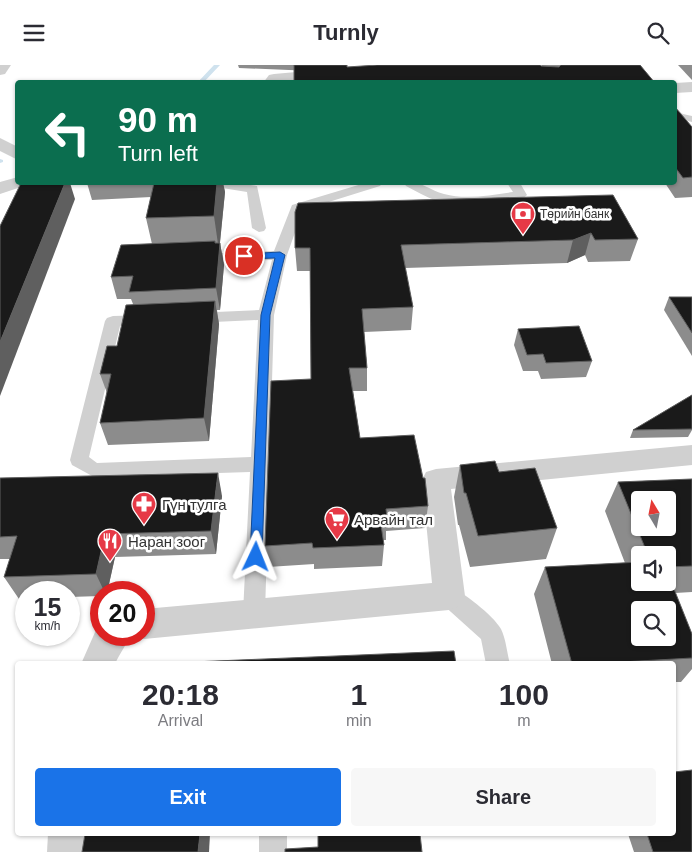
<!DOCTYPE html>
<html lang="en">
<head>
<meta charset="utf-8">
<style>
	:root { --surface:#fff; --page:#f7f7f7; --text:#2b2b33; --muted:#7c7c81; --accent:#1a73e8 }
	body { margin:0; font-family:Helvetica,sans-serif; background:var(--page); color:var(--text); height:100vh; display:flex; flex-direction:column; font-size:19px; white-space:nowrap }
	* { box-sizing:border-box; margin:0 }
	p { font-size:16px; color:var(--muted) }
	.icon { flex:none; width:28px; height:28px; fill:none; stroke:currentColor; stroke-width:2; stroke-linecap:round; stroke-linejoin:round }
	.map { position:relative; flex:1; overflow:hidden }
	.drawer { position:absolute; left:15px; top:596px; width:661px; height:175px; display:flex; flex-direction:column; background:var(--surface); border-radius:5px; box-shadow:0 1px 4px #0004 }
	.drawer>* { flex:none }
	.top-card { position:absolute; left:15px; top:15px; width:662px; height:105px; border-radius:5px; box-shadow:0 1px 4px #0004; background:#0b6e4f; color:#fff; overflow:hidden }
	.needle { width:32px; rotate:350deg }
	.buttons { position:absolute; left:631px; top:426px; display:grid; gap:10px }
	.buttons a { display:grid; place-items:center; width:45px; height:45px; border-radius:5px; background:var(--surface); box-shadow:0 1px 4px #0004; font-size:25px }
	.speed { position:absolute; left:15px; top:516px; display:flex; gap:10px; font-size:25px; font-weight:700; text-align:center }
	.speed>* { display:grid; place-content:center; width:65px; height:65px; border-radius:50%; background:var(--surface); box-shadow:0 1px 4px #0004; line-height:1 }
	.speed small { font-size:12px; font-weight:400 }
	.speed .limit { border:8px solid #d22; background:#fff; color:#111 }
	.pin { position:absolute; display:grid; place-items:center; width:42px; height:42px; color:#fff; margin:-21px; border:2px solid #fff; border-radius:50%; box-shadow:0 1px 5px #0007 }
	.me { position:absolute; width:55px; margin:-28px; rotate:2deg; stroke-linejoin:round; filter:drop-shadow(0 0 4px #0008) }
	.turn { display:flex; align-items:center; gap:18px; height:105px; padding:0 20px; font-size:22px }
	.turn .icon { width:65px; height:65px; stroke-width:2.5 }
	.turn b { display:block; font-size:35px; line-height:42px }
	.eta { display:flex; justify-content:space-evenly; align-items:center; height:85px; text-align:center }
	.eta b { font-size:30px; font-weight:800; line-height:35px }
	.primary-button { display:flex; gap:10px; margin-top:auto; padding:10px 20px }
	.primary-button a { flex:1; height:58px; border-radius:5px; background:var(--accent); color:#fff; font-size:20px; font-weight:800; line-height:58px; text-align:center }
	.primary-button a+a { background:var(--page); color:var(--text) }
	header { display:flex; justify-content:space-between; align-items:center; height:65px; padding:0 20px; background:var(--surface); font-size:22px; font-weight:800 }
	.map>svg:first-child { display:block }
</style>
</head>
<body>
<header><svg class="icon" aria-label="menu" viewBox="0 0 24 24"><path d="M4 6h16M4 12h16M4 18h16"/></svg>Turnly<svg class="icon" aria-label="search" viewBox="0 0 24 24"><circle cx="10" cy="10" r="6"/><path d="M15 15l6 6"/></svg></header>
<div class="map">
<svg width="692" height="787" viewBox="0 0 692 787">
	<rect width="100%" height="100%" fill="#fff"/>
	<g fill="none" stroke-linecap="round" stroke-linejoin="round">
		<!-- stream -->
		<g fill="#cfe2ee" fill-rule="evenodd">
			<polygon points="214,0 220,0 203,18 197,18"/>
			<polygon points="0,94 3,95 3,97 0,98"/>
		</g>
		<!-- service -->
		<g fill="#d0d0d0" fill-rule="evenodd">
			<polygon points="675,44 683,49 692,51 692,57 675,53"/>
			<polygon points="210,118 236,118 257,121 266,163 264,166 259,167 252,163 247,127 216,122"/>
			<polygon points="365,118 382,118 380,121 303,145 287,190 274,250 265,548 262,555 254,558 246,555 243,548 250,407 94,412 72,400 70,395 105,256 107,253 113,251 148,250 154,252 156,255 154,258 120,261 89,392 97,398 251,392 258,255 193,258 188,256 185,253 188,250 193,248 259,245 272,195 197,197 192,196 190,193 192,190 197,189 274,186 292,140"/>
			<path d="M404,118C422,115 428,125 444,129C466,135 491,130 513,127L507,118H520L527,130C519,140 451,141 437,136C426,132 416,126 406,121Z"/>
			<path d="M449,521C463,527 493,550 501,564C506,574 507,588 510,599H486L481,574L441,538L438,531L441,524Z"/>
			<rect x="259" y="769" width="28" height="18"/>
		</g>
		<!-- minor -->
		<g fill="#d0d0d0" fill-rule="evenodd">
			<polygon points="0,0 11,0 5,9 0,10"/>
			<polygon points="330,4 335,5 337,8 335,11 263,18 269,10 274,9"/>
			<polygon points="692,17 692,27 675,28 675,18"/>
			<polygon points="0,73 18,82 18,95 0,86"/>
			<polygon points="18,112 18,118 27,118 24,121 0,129 0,117"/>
			<polygon points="692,380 692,400 451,424 465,531 460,541 449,545 144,574 133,570 144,570 144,544 432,518 422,415 426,407 436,404"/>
			<path d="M101,560V570H131C126,580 120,588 115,599H81L96,565Z"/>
			<polygon points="48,769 88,769 87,787 47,787"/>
		</g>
	</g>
	<!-- wall -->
	<g fill="#8c8c8c" fill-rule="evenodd">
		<polygon points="238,0 347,0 347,2 542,1 541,0 640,0 655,18 289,5 239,3"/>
		<polygon points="678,0 692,0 692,15"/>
		<polygon points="675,42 692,62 692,132 675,133 665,118 675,118"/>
		<polygon points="87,118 223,118 225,127 220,178 224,200 220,245 217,245 219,259 209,376 108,380 100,358 107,328 100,309 117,281 133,239 131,234 117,234 111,212 152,179 146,153 151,132 92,135"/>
		<polygon points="613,130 638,174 630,196 588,197 585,190 567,198 405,203 413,242 411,265 364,267 367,303 367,326 353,326 360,373 428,441 425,463 386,466 386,475 383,475 384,480 382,501 314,504 314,499 268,502 265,481 311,314 310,206 297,206 295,183"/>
		<polygon points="669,232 692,232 692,291 664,245"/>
		<polygon points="518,264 592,296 586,312 541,314 538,306 523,306 514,280"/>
		<polygon points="692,330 692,365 688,372 630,373 633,365"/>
		<polygon points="460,400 499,407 557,463 546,494 470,502 459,460 458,460 454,432"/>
		<polygon points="0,413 222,431 216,489 115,492 107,528 101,528 101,531 69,532 69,528 26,528 26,534 19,534 4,512 10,494 0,494"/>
		<path d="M692,414V527L675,528L692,569V604L681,617H674V599H552L534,529L545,502L625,498L605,446L618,417ZM640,490H668V518H640Z"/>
		<polygon points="628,769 674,769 692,787 634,787"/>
	</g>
	<!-- shaded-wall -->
	<g fill="#5f5f5f">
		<polygon points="65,118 70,118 75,134 0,331 0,277"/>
		<polygon points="217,118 223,118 225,127 219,186 214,151"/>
		<polygon points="591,168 585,190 567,198 573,175"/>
		<polygon points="220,178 224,200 220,245 216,223"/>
		<polygon points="215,236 219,259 209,376 204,353"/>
		<polygon points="218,408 222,431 216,489 211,466"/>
		<polygon points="105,469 115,492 107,528 105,528 96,509"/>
		<polygon points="200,769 210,769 209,787 198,787"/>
	</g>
	<!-- building -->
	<g fill="#1a1a1a" stroke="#5f5f5f" fill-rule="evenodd">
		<polygon points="294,0 347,0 347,2 377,0 540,0 541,1 559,2 561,0 640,0 655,18 294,18"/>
		<polygon points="675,42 692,62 692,112 683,113 675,102"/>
		<polygon points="21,118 65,118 0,277 0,161"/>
		<polygon points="154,118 217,118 214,151 146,153"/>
		<polygon points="613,130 638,174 595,175 591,168 573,175 401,180 413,242 362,244 367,303 349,303 360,373 414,370 423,413 425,413 428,441 386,444 387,453 380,453 384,480 313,483 312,478 265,481 271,316 311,314 310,183 295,183 295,147 298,138"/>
		<polygon points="215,176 215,178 220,178 216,223 129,227 133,211 111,212 121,180"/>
		<polygon points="669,232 692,232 692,268"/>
		<polygon points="215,236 204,353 100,358 111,309 100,309 107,281 117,281 126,240"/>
		<polygon points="579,261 592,296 546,298 543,289 527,290 518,264"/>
		<polygon points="692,330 692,364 633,365"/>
		<polygon points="495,396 499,407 535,403 557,463 478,471 466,428 464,428 460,400"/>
		<polygon points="218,408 211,466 105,469 96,509 4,512 17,471 0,472 0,413"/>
		<path d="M692,414V501L668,502V490H648L618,417ZM640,435H668V462H640Z"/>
		<path d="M640,497V518H668V509L692,569V593L586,599H572L545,502ZM640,545H668V572H640Z"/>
		<polygon points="454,586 456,599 145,599"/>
		<polygon points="692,705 692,787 653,787 647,769 674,769 674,707"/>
		<polygon points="85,769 200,769 198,787 82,787"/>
		<polygon points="318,769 420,769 422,787 285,787 285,784 318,782"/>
	</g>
	<!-- route -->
	<polygon fill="#1a73e8" stroke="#114b97" points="280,187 285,190 270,250 262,492 261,496 256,497 251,496 250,492 261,250 275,193 244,194 240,191 244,189"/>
	<!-- icons -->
	<defs>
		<symbol id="bank-pin" viewBox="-11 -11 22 30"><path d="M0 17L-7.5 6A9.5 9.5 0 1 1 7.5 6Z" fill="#e63946" stroke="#fff"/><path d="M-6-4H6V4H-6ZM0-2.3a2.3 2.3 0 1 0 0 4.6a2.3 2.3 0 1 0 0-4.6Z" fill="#fff"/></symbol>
		<symbol id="pharmacy-pin" viewBox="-11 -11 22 30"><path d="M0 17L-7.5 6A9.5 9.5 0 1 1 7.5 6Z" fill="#e63946" stroke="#fff"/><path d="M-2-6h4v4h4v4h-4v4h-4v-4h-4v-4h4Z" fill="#fff"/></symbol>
		<symbol id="supermarket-pin" viewBox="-11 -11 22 30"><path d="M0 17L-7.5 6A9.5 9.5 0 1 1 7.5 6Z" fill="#e63946" stroke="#fff"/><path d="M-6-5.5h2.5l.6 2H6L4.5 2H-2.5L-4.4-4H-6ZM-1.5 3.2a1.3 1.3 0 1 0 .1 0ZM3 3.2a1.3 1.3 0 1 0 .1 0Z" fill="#fff"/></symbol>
		<symbol id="restaurant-pin" viewBox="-11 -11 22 30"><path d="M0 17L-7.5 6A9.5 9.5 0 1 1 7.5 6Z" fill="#e63946" stroke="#fff"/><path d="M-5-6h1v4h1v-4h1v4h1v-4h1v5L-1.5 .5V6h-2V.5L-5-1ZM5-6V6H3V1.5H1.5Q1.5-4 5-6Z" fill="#fff"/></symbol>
	</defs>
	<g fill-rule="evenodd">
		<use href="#bank-pin" x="509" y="135" width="28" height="38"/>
		<use href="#pharmacy-pin" x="130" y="425" width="28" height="38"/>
		<use href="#supermarket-pin" x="323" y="440" width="28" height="38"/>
		<use href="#restaurant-pin" x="96" y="462" width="28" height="38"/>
	</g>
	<g text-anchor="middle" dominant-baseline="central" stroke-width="5" stroke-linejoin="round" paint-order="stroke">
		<!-- far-poi labels -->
		<g font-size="12" fill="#333" stroke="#fff" text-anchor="start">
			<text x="540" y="149">Төрийн банк</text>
		</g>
		<!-- poi labels -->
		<g font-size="15" fill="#333" stroke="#fff" text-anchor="start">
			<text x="162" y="439">Гүн тулга</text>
			<text x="354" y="454">Арвайн тал</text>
			<text x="128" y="476">Наран зоог</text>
		</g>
	</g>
</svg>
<div class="buttons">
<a><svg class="needle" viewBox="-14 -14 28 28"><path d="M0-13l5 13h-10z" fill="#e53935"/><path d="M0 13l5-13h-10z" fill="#7c7c81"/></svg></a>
<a><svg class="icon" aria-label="sound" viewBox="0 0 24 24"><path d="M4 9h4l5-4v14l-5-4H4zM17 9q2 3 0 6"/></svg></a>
<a><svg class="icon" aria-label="search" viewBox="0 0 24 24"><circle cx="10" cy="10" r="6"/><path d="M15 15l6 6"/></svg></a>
</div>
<div class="speed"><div>15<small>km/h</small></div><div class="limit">20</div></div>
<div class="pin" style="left:244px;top:191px;background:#d93025"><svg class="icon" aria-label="arrive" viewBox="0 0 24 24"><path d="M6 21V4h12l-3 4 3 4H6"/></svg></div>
<svg class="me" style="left:256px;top:492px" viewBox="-20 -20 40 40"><path d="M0-17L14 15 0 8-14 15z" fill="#1a73e8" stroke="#fff" stroke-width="4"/></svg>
<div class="top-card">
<div class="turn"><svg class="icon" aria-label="left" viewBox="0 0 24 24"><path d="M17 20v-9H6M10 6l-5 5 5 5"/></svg><div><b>90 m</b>Turn left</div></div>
</div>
<section class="drawer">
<div class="eta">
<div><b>20:18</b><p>Arrival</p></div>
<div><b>1</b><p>min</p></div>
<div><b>100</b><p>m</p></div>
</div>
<div class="primary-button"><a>Exit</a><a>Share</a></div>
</section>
</div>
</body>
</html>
